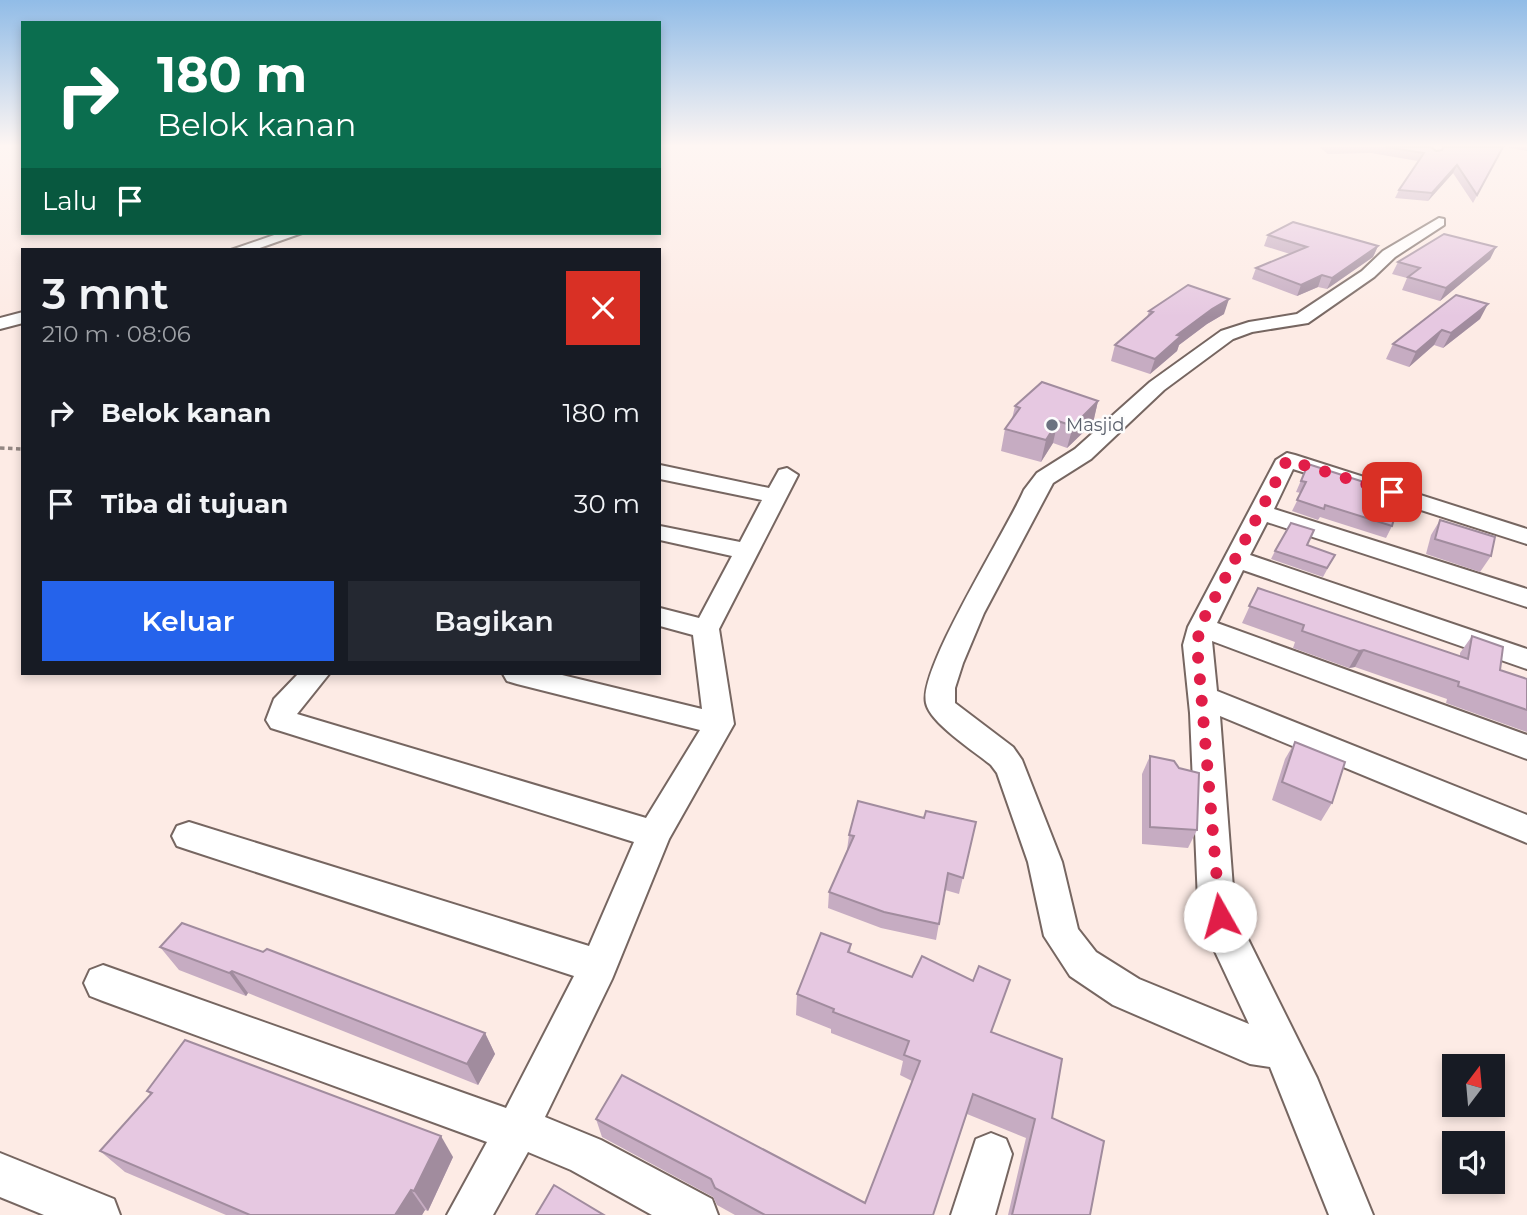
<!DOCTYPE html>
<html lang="id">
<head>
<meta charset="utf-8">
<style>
	:root { --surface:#171b24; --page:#242831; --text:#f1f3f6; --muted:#9ea1a6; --accent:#2563eb }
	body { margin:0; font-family:Montserrat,sans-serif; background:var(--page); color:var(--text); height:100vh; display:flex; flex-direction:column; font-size:26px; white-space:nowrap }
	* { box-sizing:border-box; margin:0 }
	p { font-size:23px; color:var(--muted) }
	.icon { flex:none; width:38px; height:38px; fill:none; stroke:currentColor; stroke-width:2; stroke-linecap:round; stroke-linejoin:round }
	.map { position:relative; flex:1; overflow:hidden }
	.side { position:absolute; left:21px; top:248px; width:640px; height:427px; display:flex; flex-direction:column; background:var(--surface); border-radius:0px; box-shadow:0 4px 10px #0003 }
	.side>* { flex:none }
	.hud { position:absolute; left:21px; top:21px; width:640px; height:214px; border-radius:0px; box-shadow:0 4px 10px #0003; background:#0b6e4f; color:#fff; overflow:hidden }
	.needle { width:46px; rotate:16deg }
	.fabs { position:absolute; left:1442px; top:1054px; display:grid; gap:14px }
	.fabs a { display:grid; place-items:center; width:63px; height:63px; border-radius:0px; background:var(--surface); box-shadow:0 4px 10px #0003; font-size:35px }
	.pin { position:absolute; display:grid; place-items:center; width:60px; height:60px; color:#fff; margin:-30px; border-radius:14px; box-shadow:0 4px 10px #0006 }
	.me { position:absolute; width:77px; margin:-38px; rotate:353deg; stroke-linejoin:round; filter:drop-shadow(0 0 5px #0008) }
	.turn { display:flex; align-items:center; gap:24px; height:147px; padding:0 21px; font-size:32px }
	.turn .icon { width:91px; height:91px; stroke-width:2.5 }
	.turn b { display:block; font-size:49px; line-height:60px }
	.then { display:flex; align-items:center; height:66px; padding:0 21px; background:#0003; gap:14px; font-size:26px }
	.round { display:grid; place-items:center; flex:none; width:74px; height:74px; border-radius:0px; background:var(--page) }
	.headline { display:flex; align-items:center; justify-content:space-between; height:119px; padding:0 21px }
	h1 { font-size:42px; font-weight:600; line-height:52px }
	.action { display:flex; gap:14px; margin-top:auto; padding:14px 21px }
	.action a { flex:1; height:80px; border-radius:0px; background:var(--accent); color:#fff; font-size:28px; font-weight:600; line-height:80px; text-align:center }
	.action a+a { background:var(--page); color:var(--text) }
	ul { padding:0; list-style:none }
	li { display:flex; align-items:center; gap:21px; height:91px; padding:0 21px }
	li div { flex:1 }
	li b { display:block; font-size:26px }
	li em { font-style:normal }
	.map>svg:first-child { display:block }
</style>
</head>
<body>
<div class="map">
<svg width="1527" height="1215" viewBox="0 0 1527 1215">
	<rect width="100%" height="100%" fill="#fdebe5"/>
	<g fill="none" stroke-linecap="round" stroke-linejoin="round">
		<defs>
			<g id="minor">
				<path d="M1439,218L1444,219V225L1395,257L1374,277L1308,323L1252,332L1233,339L1164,390L1091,459L1053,483L984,613L963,663L955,688V703L1013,747L1022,760L1062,862L1078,929L1096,952L1139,979L1249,1024L1211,943L1198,901L1190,713L1183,645L1188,627L1276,460L1287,453L1295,455L1527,529V544L1293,469L1274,509L1527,589V607L1267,522L1250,555L1527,649V669L1243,570L1217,623L1527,735V759L1212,641L1217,691L1527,815V843L1220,716L1234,901L1240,923L1317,1078L1373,1215H1329L1270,1067L1250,1064L1113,1005L1070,976L1044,936L1028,862L997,773L991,765C974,751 930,723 926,703C918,669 1007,530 1024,490L1037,473L1075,449L1150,382L1221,331L1249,322L1297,314L1362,271L1383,251Z"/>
				<polygon points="280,233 302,233 254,250 231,250"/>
				<polygon points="23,312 23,323 0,329 0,318"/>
				<polygon points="660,465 769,488 779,470 787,468 798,475 719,629 734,724 669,839 612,979 545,1117 601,1140 712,1199 718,1215 652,1215 571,1170 528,1152 493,1215 447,1215 487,1142 103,1001 90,996 84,983 90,970 103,965 506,1108 574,976 189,850 177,846 172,836 177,826 189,822 589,946 634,842 271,728 266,720 274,699 298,674 329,674 297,714 646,818 700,730 517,684 507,681 503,674 558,674 702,709 693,635 660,626 660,608 699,618 732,556 660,540 660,526 740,542 762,500 660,479"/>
				<polygon points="991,1133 1006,1139 1012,1154 995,1215 951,1215 976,1139"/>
				<polygon points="0,1153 114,1199 120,1215 44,1215 0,1197"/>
			</g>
		</defs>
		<!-- minor casing -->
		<use href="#minor" stroke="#766661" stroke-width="4"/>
		<!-- path -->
		<polyline stroke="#938783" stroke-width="3.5" stroke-dasharray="4.5 3.5" stroke-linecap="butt" points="0,448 23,449"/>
		<!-- minor -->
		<use href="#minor" fill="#fff" fill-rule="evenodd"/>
	</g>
	<!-- wall -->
	<g fill="#c6acc2">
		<polygon points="1319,147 1431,147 1436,151 1442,151 1443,147 1503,147 1473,203 1453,173 1428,201 1395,198 1399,190 1418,161 1371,153 1328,154"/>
		<polygon points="1505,147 1527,147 1527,151"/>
		<polygon points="1268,235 1378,246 1373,257 1327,289 1318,287 1297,296 1252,279 1256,268 1290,254 1264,246"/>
		<polygon points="1496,247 1490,259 1440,301 1402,290 1407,278 1392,274 1398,262"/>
		<polygon points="1149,311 1224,314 1207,324 1179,345 1177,351 1150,374 1111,361 1115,345 1147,317"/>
		<polygon points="1480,319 1443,348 1434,345 1409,367 1386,359 1393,344"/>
		<polygon points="1098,401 1093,423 1067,448 1053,443 1041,462 1001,451 1005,429 1012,419 1015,406"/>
		<polygon points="1308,464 1392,526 1386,538 1320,517 1318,520 1292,511 1301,493 1296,492"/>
		<polygon points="1440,520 1491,556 1480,572 1426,554 1431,535"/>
		<polygon points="1307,545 1335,555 1323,577 1271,559 1275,551"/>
		<polygon points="1258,588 1460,656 1460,653 1472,636 1500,670 1527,679 1527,732 1446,703 1447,699 1355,667 1349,668 1293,648 1295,642 1242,623"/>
		<polygon points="1295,742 1332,803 1321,821 1272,800 1285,759"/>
		<polygon points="1150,756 1197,830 1188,848 1142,844 1142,774"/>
		<polygon points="924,818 976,822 959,894 945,890 936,940 881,928 828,908 829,892 847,850 849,835"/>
		<polygon points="851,944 850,953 991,1032 1052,1118 1090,1215 1008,1215 1026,1138 967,1114 933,1215 735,1215 717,1205 713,1197 602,1137 596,1119 865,1203 912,1081 900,1075 903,1061 831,1033 831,1029 796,1015 797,994"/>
		<polygon points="160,947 485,1033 495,1054 478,1085 248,993 246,996 179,970"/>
		<polygon points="147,1091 453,1157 428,1211 425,1210 422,1215 226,1215 125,1172 100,1151 151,1095"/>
	</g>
	<!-- shaded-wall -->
	<g fill="#a18c9e">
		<polygon points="1457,165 1453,173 1428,201 1432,193"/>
		<polygon points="1378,246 1373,257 1327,289 1332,278"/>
		<polygon points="1496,247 1490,259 1440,301 1446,288"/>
		<polygon points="1322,275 1318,287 1297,296 1301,285"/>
		<polygon points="1229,299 1224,314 1207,324 1179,345 1177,351 1150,374 1155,359 1177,335 1212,309"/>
		<polygon points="1488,304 1480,319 1443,348 1451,333"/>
		<polygon points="1442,330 1434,345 1409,367 1416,352"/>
		<polygon points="1098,401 1093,423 1067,448 1073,426"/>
		<polygon points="1058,421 1053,443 1041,462 1046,440"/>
		<polygon points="1364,650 1355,667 1349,668 1359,651"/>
		<polygon points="232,971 248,993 246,996 229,973"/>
		<polygon points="485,1033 495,1054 478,1085 467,1064"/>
		<polygon points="441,1136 453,1157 428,1211 414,1191"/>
		<polygon points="411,1190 425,1210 422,1215 395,1215"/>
	</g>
	<!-- building -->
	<g fill="#e6c8e1" stroke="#a18c9e" stroke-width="2">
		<polygon points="1385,147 1431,147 1436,151 1442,150 1443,147 1503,147 1477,195 1457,165 1432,193 1399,190 1424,153"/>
		<polygon points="1293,222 1378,246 1332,278 1322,275 1301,285 1256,268 1307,247 1268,235"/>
		<polygon points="1444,234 1496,247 1446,288 1408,277 1420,268 1398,262"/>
		<polygon points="1188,285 1229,299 1212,309 1177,335 1181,336 1155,359 1115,345 1153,312 1149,311"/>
		<polygon points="1456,295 1488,304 1451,333 1442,330 1416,352 1393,344"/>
		<polygon points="1042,382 1098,401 1073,426 1058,421 1046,440 1005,429 1020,408 1015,406"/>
		<polygon points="1308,464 1401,494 1392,526 1325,505 1324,509 1297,500 1306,482 1301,481"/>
		<polygon points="1440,520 1495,537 1491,556 1435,539"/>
		<polygon points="1291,523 1314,530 1307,545 1335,555 1327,568 1275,551"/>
		<polygon points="1258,588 1468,659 1472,636 1503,647 1500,670 1527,679 1527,710 1458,686 1459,682 1364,650 1359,651 1302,631 1304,625 1249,606"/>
		<polygon points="1295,742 1345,762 1332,803 1282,782"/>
		<polygon points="1150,756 1174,761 1179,768 1199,773 1197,830 1150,827"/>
		<polygon points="858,801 924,818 926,811 976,822 963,878 948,873 939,924 884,912 829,892 854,836 849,835"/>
		<polygon points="182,923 263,952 267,949 485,1033 467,1064 232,971 229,973 160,947"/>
		<polygon points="821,933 851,944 848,952 912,977 922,956 973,981 979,966 1010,980 991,1032 1062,1059 1052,1118 1104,1141 1090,1215 1012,1215 1035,1119 973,1094 933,1215 765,1215 715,1188 711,1179 596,1119 622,1075 865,1203 920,1061 904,1055 909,1041 833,1012 834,1009 797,994"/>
		<polygon points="185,1040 441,1136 414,1191 411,1190 395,1215 250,1215 100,1151 152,1093 147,1091"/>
		<polygon points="554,1185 604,1215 536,1215"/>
	</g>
	<!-- sky -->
	<linearGradient id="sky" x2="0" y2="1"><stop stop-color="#91bce7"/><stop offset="0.46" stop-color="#fef6f3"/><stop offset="1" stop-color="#fef6f3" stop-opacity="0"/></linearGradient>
	<rect width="1527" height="317" fill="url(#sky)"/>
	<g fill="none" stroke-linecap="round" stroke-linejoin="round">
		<!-- route -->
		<polyline stroke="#e11d48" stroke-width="12" stroke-dasharray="0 21.6" points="1220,916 1197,645 1200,626 1287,460 1392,492"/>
	</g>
	<!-- markers -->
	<circle fill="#6b7280" stroke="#fdfdfd" stroke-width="2.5" cx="1052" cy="425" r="7"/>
	<g text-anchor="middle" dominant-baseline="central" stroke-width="5" stroke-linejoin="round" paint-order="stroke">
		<!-- far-worship labels -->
		<g font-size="18" fill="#5b616d" stroke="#fdfdfd" text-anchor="start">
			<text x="1066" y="425">Masjid</text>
		</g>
	</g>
</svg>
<div class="fabs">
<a><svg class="needle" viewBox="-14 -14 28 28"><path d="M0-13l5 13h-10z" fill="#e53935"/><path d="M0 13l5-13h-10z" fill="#9ea1a6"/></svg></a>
<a><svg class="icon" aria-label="sound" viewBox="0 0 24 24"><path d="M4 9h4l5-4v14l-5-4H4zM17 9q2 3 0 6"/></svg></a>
</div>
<div class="pin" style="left:1392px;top:492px;background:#d93025"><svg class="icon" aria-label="arrive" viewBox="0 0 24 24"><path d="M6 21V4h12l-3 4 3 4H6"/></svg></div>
<svg class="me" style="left:1220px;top:916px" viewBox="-20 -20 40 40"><circle r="19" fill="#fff"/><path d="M0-13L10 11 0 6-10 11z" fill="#e11d48"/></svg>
<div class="hud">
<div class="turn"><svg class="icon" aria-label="right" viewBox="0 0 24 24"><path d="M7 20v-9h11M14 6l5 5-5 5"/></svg><div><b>180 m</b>Belok kanan</div></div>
<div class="then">Lalu<svg class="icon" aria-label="arrive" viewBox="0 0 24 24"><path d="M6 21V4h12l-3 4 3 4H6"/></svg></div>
</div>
<section class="side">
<div class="headline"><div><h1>3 mnt</h1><p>210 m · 08:06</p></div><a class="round" style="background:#d93025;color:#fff"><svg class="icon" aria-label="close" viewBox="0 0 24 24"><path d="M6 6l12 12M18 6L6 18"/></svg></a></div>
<ul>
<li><svg class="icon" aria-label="right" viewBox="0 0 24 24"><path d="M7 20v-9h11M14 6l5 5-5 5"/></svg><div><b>Belok kanan</b></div><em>180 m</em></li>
<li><svg class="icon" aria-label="arrive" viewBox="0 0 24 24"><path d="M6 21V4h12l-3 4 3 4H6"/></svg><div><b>Tiba di tujuan</b></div><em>30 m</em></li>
</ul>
<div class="action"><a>Keluar</a><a>Bagikan</a></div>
</section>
</div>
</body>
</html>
